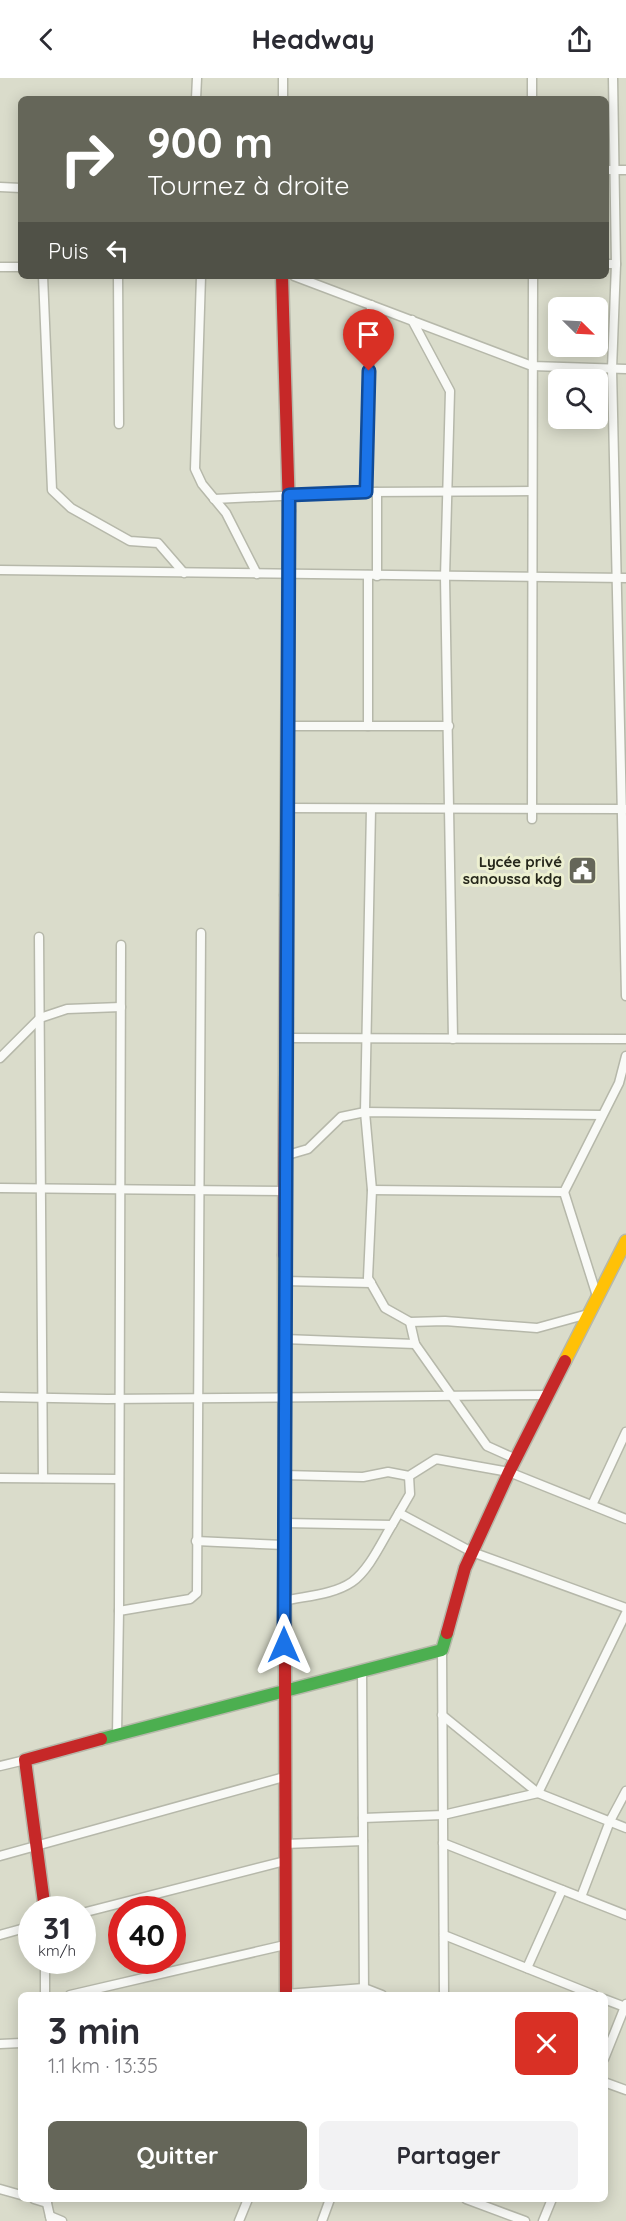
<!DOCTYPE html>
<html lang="fr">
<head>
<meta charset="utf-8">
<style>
	:root { --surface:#fff; --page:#f2f2f3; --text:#2b2b33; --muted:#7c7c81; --accent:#656659 }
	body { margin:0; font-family:Quicksand,sans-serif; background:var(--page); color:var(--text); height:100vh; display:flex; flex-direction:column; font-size:22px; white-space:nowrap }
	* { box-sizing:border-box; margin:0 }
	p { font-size:20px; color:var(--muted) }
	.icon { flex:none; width:33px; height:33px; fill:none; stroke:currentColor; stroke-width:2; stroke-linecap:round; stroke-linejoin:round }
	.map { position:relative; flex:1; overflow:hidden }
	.details { position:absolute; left:18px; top:1914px; width:590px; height:210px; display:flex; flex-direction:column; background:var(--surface); border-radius:9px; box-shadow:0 3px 15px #0003 }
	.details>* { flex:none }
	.guide { position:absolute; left:18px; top:18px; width:591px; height:183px; border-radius:9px; box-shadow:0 3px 15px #0003; background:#656659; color:#fff; overflow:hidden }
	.needle { width:39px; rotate:114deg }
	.buttons { position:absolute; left:548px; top:219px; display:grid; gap:12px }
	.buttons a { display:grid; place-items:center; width:60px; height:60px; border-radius:9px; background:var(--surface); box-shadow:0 3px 15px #0003; font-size:30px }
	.speed { position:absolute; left:18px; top:1818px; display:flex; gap:12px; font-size:30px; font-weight:700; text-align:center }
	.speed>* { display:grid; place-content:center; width:78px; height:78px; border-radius:50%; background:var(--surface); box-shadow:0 3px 15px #0003; line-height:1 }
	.speed small { font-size:15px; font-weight:400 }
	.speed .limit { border:9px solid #d22; background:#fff; color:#111 }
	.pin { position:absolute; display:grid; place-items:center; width:51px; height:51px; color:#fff; margin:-62px -26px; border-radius:50% 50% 50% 0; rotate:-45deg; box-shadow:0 0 6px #0007 }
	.pin .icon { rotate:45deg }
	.me { position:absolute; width:66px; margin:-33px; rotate:0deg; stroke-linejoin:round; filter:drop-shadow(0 0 4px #0008) }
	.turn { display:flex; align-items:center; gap:21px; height:126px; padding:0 30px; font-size:27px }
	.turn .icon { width:78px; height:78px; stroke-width:2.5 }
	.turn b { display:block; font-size:42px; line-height:51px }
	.then { display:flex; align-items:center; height:57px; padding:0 30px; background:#0003; gap:12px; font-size:22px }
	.round { display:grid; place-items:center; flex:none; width:63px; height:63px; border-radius:9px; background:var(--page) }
	.overview { display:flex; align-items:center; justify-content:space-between; height:102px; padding:0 30px }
	h1 { font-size:36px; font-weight:700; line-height:45px }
	.primary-button { display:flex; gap:12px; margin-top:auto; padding:12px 30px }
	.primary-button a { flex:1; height:69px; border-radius:9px; background:var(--accent); color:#fff; font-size:24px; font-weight:700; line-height:69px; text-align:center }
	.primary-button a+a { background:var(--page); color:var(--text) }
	header { display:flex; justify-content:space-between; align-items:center; height:78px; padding:0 30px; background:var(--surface); font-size:27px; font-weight:700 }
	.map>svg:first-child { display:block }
</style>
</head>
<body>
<header><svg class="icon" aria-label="back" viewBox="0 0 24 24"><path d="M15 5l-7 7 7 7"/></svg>Headway<svg class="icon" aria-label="share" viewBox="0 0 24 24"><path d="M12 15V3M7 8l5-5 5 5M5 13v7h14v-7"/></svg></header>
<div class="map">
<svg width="626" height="2143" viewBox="0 0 626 2143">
	<rect width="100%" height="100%" fill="#dadccb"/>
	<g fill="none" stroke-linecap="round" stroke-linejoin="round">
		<defs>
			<g id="street">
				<polyline points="532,0 532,21"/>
				<polyline points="613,0 616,186 612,291 626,918"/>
				<polyline points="196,21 197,0"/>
				<polyline points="283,21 283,0"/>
				<polyline points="606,92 626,92"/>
				<polyline points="0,109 21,110"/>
				<polyline points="606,186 616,186"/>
				<polyline points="0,189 21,189"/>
				<polyline points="43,198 52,412 71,430 130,463 158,465 184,495"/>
				<polyline points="118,198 119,346"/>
				<polyline points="201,198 195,391 202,406 226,435 257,496"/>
				<polyline points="294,198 532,288 626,291"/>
				<polyline points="412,242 450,313 445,499 453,961"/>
				<polyline points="366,414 371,227"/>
				<polyline points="214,421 366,414 532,413"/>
				<polyline points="0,492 626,500"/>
				<polyline points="368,497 368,648"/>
				<polyline points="377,498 377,414"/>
				<polyline points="286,648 449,648"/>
				<polyline points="286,730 626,731"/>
				<polyline points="371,731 365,1034 372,1112 368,1200 385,1230 410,1244 445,1243 537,1250 588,1236"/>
				<polyline points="532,741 533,198"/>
				<polyline points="39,859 43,1400"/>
				<polyline points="285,960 626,961"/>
				<polyline points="0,980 40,940 67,931 121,929"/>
				<polyline points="284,1078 308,1071 341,1039 365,1034 602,1037"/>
				<polyline points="0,1110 284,1113"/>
				<polyline points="372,1112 564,1114 619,1005 626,978"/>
				<polyline points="564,1114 597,1218"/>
				<polyline points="284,1203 371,1205"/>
				<polyline points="410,1244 415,1266 487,1368 516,1381"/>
				<polyline points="284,1261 415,1266"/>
				<polyline points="0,1319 107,1321 548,1317"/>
				<polyline points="284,1397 363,1399 388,1394 409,1398 436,1381 509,1394 626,1441"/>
				<polyline points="0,1400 119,1401"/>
				<polyline points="592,1427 626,1354"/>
				<polyline points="399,1435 472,1474 626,1530"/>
				<polyline points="284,1445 392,1447 410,1416 409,1398"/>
				<polyline points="196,1463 284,1467"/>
				<path d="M284,1523C305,1518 333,1517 352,1504C369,1492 381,1465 392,1447"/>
				<polyline points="119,1533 121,867"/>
				<polyline points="442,1572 444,1917"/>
				<polyline points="362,1592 364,1917"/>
				<polyline points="442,1637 538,1715 626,1750"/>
				<polyline points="117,1657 119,1533 190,1521 197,1515 201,855"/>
				<polyline points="0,1688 25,1682"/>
				<polyline points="363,1740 443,1737 538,1715 626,1535"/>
				<polyline points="443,1765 626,1837"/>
				<polyline points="285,1766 363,1763"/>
				<polyline points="0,1778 284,1699"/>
				<polyline points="581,1819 610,1743 626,1713"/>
				<polyline points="82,1835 285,1783"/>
				<polyline points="0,1857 32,1848"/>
				<polyline points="444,1857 594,1917"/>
				<polyline points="45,1882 45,1917"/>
				<polyline points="527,1890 562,1812"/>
				<polyline points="286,1916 364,1910 382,1917"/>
				<polyline points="70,1917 285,1867"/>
				<polyline points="604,1921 625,1929"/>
				<polyline points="0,1966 21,1965"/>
				<polyline points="604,1981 626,1926"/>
				<polyline points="604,2004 626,2012"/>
				<polyline points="0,2111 21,2117"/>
				<polyline points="34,2121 47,2125"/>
				<polyline points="46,2121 51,2143"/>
				<polyline points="466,2121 525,2143"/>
				<polyline points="50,2138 62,2143"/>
				<polyline points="239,2143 248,2121"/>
				<polyline points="322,2143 330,2121"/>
				<polyline points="543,2143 552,2121"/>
			</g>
			<g id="fast">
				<polyline points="286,817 289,433"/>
				<polyline points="101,1661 442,1572 447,1555"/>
			</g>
			<g id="slow">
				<polyline points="284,1177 285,1582"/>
				<polyline points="565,1283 626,1163"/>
			</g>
			<g id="jam">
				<polyline points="282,198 289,433"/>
				<polyline points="284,1177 286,817"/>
				<polyline points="447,1555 465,1490 509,1394 565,1283"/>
				<polyline points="285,1582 286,1917"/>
				<polyline points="45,1832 25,1682 101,1661"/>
			</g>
		</defs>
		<!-- street casing -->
		<use href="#street" stroke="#b6b8aa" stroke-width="11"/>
		<!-- fast casing -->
		<use href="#fast" stroke="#b6b8aa" stroke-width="15"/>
		<!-- slow casing -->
		<use href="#slow" stroke="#b6b8aa" stroke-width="15"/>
		<!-- jam casing -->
		<use href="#jam" stroke="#b6b8aa" stroke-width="15"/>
		<!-- street -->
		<use href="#street" stroke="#f9faf7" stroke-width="8"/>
		<!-- fast -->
		<use href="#fast" stroke="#4caf50" stroke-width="12"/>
		<!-- slow -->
		<use href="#slow" stroke="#ffc107" stroke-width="12"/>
		<!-- jam -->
		<use href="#jam" stroke="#c62828" stroke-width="12"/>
	</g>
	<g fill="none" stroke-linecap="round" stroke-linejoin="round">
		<defs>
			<polyline id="route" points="284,1567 289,417 366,414 369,293"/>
		</defs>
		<!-- route casing -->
		<use href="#route" stroke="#114b97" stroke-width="15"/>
		<!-- route -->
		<use href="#route" stroke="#1a73e8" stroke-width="10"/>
	</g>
	<!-- icons -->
	<defs>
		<symbol id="civic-square" viewBox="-11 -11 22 22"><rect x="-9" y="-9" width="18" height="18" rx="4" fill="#656659" stroke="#edf0d1"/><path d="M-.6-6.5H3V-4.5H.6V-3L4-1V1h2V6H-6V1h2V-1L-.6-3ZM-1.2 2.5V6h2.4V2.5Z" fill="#fff"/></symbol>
	</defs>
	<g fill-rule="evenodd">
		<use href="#civic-square" x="566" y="776" width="33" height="33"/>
	</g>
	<g text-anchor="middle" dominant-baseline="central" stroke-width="6" stroke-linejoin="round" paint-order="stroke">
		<!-- poi labels -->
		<g font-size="15" font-weight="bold" fill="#26271b" stroke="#edf0d1" text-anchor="end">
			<text x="562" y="783">Lycée privé<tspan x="562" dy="17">sanoussa kdg</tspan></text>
		</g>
	</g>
</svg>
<div class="buttons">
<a><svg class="needle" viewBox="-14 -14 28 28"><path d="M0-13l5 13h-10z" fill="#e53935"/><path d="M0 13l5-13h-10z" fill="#7c7c81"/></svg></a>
<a><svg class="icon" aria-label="search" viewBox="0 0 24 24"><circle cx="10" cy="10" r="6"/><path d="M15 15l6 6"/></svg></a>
</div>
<div class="speed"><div>31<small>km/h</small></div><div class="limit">40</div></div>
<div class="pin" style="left:369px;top:293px;background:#d93025"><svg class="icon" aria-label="arrive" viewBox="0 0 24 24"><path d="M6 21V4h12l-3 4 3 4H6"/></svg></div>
<svg class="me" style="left:284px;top:1567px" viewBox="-20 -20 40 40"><path d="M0-17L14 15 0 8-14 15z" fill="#1a73e8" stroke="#fff" stroke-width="4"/></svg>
<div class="guide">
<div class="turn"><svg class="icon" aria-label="right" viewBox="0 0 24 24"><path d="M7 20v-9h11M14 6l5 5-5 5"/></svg><div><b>900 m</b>Tournez à droite</div></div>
<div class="then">Puis<svg class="icon" aria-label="left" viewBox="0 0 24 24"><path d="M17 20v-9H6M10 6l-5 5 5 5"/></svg></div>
</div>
<section class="details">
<div class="overview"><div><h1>3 min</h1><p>1.1 km · 13:35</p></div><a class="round" style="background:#d93025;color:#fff"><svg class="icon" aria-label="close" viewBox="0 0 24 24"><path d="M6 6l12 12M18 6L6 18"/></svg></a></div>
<div class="primary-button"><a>Quitter</a><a>Partager</a></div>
</section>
</div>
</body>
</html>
